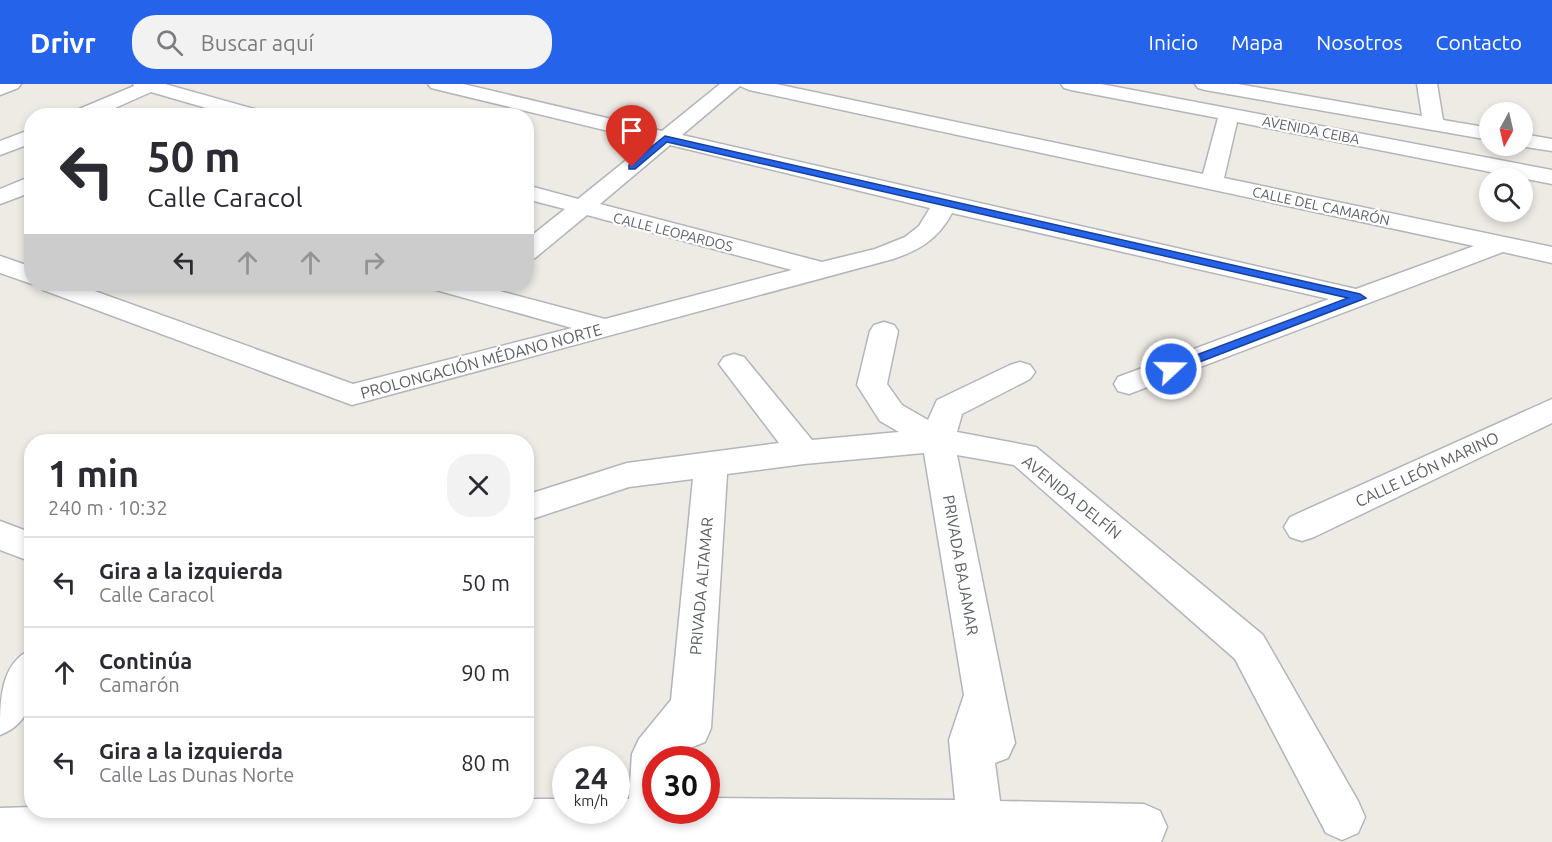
<!DOCTYPE html>
<html lang="es">
<head>
<meta charset="utf-8">
<style>
	:root { --surface:#fff; --page:#f2f2f3; --text:#2b2b33; --muted:#7c7c81; --line:#e1e1e2; --accent:#2563eb }
	body { margin:0; font-family:Ubuntu,sans-serif; background:var(--page); color:var(--text); height:100vh; display:flex; flex-direction:column; font-size:22px; white-space:nowrap }
	* { box-sizing:border-box; margin:0 }
	p { font-size:20px; color:var(--muted) }
	.icon { flex:none; width:33px; height:33px; fill:none; stroke:currentColor; stroke-width:2; stroke-linecap:round; stroke-linejoin:round }
	.map { position:relative; flex:1; overflow:hidden }
	.side { position:absolute; left:24px; top:350px; width:510px; height:384px; display:flex; flex-direction:column; background:var(--surface); border-radius:24px; box-shadow:0 3px 9px #0003 }
	.side>* { flex:none }
	.hud { position:absolute; left:24px; top:24px; width:510px; height:183px; border-radius:24px; box-shadow:0 3px 9px #0003; background:#fff; color:var(--text); overflow:hidden }
	.needle { width:39px; rotate:188deg }
	.fabs { position:absolute; left:1479px; top:18px; display:grid; gap:12px }
	.fabs a { display:grid; place-items:center; width:54px; height:54px; border-radius:50%; background:var(--surface); box-shadow:0 3px 9px #0003; font-size:30px }
	.speed { position:absolute; left:552px; top:662px; display:flex; gap:12px; font-size:30px; font-weight:700; text-align:center }
	.speed>* { display:grid; place-content:center; width:78px; height:78px; border-radius:50%; background:var(--surface); box-shadow:0 3px 9px #0003; line-height:1 }
	.speed small { font-size:15px; font-weight:400 }
	.speed .limit { border:9px solid #d22; background:#fff; color:#111 }
	.pin { position:absolute; display:grid; place-items:center; width:51px; height:51px; color:#fff; margin:-62px -26px; border-radius:50% 50% 50% 0; rotate:-45deg; box-shadow:0 0 6px #0007 }
	.pin .icon { rotate:45deg }
	.me { position:absolute; width:66px; margin:-33px; rotate:69deg; stroke-linejoin:round; filter:drop-shadow(0 0 4px #0008) }
	.turn { display:flex; align-items:center; gap:21px; height:126px; padding:0 24px; font-size:27px }
	.turn .icon { width:78px; height:78px; stroke-width:2.5 }
	.turn b { display:block; font-size:42px; line-height:51px }
	.lanes { display:flex; align-items:center; height:57px; padding:0 24px; background:#0003; justify-content:center; gap:30px; direction:ltr }
	.lanes .off { opacity:.35 }
	.round { display:grid; place-items:center; flex:none; width:63px; height:63px; border-radius:24px; background:var(--page) }
	.head { display:flex; align-items:center; justify-content:space-between; height:102px; padding:0 24px }
	h1 { font-size:36px; font-weight:700; line-height:45px }
	ul { padding:0; list-style:none }
	li { display:flex; align-items:center; gap:18px; height:90px; padding:0 24px; border-top:2px solid var(--line) }
	li div { flex:1 }
	li b { display:block; font-size:22px }
	li em { font-style:normal }
	header { display:flex; align-items:center; gap:36px; box-sizing:border-box; height:84px; padding:0 30px; background:var(--accent); color:#fff }
	header strong { font-size:28px }
	nav { display:flex; gap:33px; margin-inline-start:auto; font-size:21px }
	.search { width:420px; height:54px; background:var(--page); display:flex; align-items:center; gap:15px; box-sizing:border-box; padding:0 21px; border-radius:24px; color:var(--muted); font-size:22px }
	.map>svg:first-child { display:block }
</style>
</head>
<body>
<header>
<strong>Drivr</strong>
<div class="search"><svg class="icon" aria-label="search" viewBox="0 0 24 24"><circle cx="10" cy="10" r="6"/><path d="M15 15l6 6"/></svg>Buscar aquí</div>
<nav><a>Inicio</a><a>Mapa</a><a>Nosotros</a><a>Contacto</a></nav>
</header>
<div class="map">
<svg width="1552" height="758" viewBox="0 0 1552 758">
	<rect width="100%" height="100%" fill="#eeebe5"/>
	<g fill="none" stroke-linecap="round" stroke-linejoin="round">
		<defs>
			<g id="minor">
				<polygon points="0,0 21,0 18,4 0,11"/>
				<polygon points="133,0 165,0 265,28 268,32 234,32 151,8 97,32 69,32 72,28 134,2"/>
				<path d="M428,0H463L662,47L720,0H776L1203,90L1218,34L1071,6L1064,4L1061,0H1101L1552,86V100L1237,38L1224,94L1552,163V179L1503,168L1129,310L1118,307L1114,300L1118,293L1329,215L952,129C938,155 920,166 893,175L352,321L43,206L39,200H75L353,300L572,244L436,206L432,200H473L605,235L792,186L587,131L535,174L526,176V156L565,125L526,115V101L578,115L650,57L431,4ZM740,2L749,6L1474,162L1356,205L682,51ZM670,61L930,124L919,142L905,153L875,165L822,178L600,120Z"/>
				<polygon points="1195,0 1238,0 1422,32 1417,0 1437,0 1443,36 1490,44 1490,56 1205,6 1198,4"/>
				<polygon points="32,45 32,59 0,71 0,57"/>
				<polygon points="1522,50 1552,55 1552,67 1519,62 1522,62"/>
				<polygon points="32,92 32,108 0,120 0,105"/>
				<polygon points="0,172 32,183 32,200 33,200 32,200 0,189"/>
				<path d="M884,238L894,241L898,247L887,300L902,321L928,336L937,316L1010,281L1020,278L1030,281L1035,288L1030,295L962,330L957,348L1036,363L1263,551L1358,717L1365,733L1358,749L1342,756L1326,749L1235,575L1014,381L957,371L1015,659L1008,674L995,679L1000,717L1144,720L1160,727L1167,743L1161,758H0V724L32,723V726H526V715H566V726H616V715H629L632,670L639,655L671,616L693,395L629,403L526,437V411L627,379L779,359L719,280L724,273L734,270L744,273L812,356L899,348L880,337L857,301L870,247L874,241ZM924,369L964,611L949,656L955,716L706,714V726H656V675H677L686,663L690,664L705,658L711,644L727,390L804,380Z"/>
				<polygon points="1552,315 1552,339 1314,453 1302,457 1290,453 1284,443 1290,433"/>
				<polygon points="0,437 32,449 32,478 0,466"/>
				<path d="M32,565C32,600 39,636 0,651C0,616 0,579 32,565Z"/>
			</g>
		</defs>
		<!-- minor casing -->
		<use href="#minor" stroke="#b2b5b9" stroke-width="3"/>
		<!-- minor -->
		<use href="#minor" fill="#fff" fill-rule="evenodd"/>
	</g>
	<!-- route -->
	<polygon fill="#2563eb" stroke="#184099" stroke-width="1.5" points="665,52 1360,210 1366,214 1171,289 1167,288 1167,282 1348,214 667,58 635,85 629,85 629,81"/>
	<g text-anchor="middle" dominant-baseline="central" stroke-width="4.5" stroke-linejoin="round" paint-order="stroke">
		<!-- far-street labels -->
		<g font-size="14" fill="#5c6164" stroke="#fff">
			<text transform="translate(1311 46) rotate(11)">AVENIDA CEIBA</text>
			<text transform="translate(1321 122) rotate(12)">CALLE DEL CAMARÓN</text>
			<text transform="translate(673 148) rotate(14)">CALLE LEOPARDOS</text>
		</g>
		<!-- street labels -->
		<g font-size="16" fill="#5c6164" stroke="#fff">
			<text transform="translate(481 277) rotate(-15)">PROLONGACIÓN MÉDANO NORTE</text>
			<text transform="translate(1427 385) rotate(-25)">CALLE LEÓN MARINO</text>
			<text transform="translate(1072 413) rotate(39)">AVENIDA DELFÍN</text>
			<text transform="translate(961 481) rotate(80)">PRIVADA BAJAMAR</text>
			<text transform="translate(701 502) rotate(-85)">PRIVADA ALTAMAR</text>
		</g>
	</g>
</svg>
<div class="fabs">
<a><svg class="needle" viewBox="-14 -14 28 28"><path d="M0-13l5 13h-10z" fill="#e53935"/><path d="M0 13l5-13h-10z" fill="#7c7c81"/></svg></a>
<a><svg class="icon" aria-label="search" viewBox="0 0 24 24"><circle cx="10" cy="10" r="6"/><path d="M15 15l6 6"/></svg></a>
</div>
<div class="speed"><div>24<small>km/h</small></div><div class="limit">30</div></div>
<div class="pin" style="left:632px;top:83px;background:#d93025"><svg class="icon" aria-label="arrive" viewBox="0 0 24 24"><path d="M6 21V4h12l-3 4 3 4H6"/></svg></div>
<svg class="me" style="left:1171px;top:285px" viewBox="-20 -20 40 40"><circle r="17" fill="#2563eb" stroke="#fff" stroke-width="3"/><path d="M0-11L8 9 0 5-8 9z" fill="#fff"/></svg>
<div class="hud">
<div class="turn"><svg class="icon" aria-label="left" viewBox="0 0 24 24"><path d="M17 20v-9H6M10 6l-5 5 5 5"/></svg><div><b>50 m</b>Calle Caracol</div></div>
<div class="lanes"><svg class="icon" aria-label="left" viewBox="0 0 24 24"><path d="M17 20v-9H6M10 6l-5 5 5 5"/></svg><svg class="icon off" aria-label="ahead" viewBox="0 0 24 24"><path d="M12 20V5M6 11l6-6 6 6"/></svg><svg class="icon off" aria-label="ahead" viewBox="0 0 24 24"><path d="M12 20V5M6 11l6-6 6 6"/></svg><svg class="icon off" aria-label="right" viewBox="0 0 24 24"><path d="M7 20v-9h11M14 6l5 5-5 5"/></svg></div>
</div>
<section class="side">
<div class="head"><div><h1>1 min</h1><p>240 m · 10:32</p></div><a class="round"><svg class="icon" aria-label="close" viewBox="0 0 24 24"><path d="M6 6l12 12M18 6L6 18"/></svg></a></div>
<ul>
<li><svg class="icon" aria-label="left" viewBox="0 0 24 24"><path d="M17 20v-9H6M10 6l-5 5 5 5"/></svg><div><b>Gira a la izquierda</b><p>Calle Caracol</p></div><em>50 m</em></li>
<li><svg class="icon" aria-label="ahead" viewBox="0 0 24 24"><path d="M12 20V5M6 11l6-6 6 6"/></svg><div><b>Continúa</b><p>Camarón</p></div><em>90 m</em></li>
<li><svg class="icon" aria-label="left" viewBox="0 0 24 24"><path d="M17 20v-9H6M10 6l-5 5 5 5"/></svg><div><b>Gira a la izquierda</b><p>Calle Las Dunas Norte</p></div><em>80 m</em></li>
</ul>
</section>
</div>
</body>
</html>
